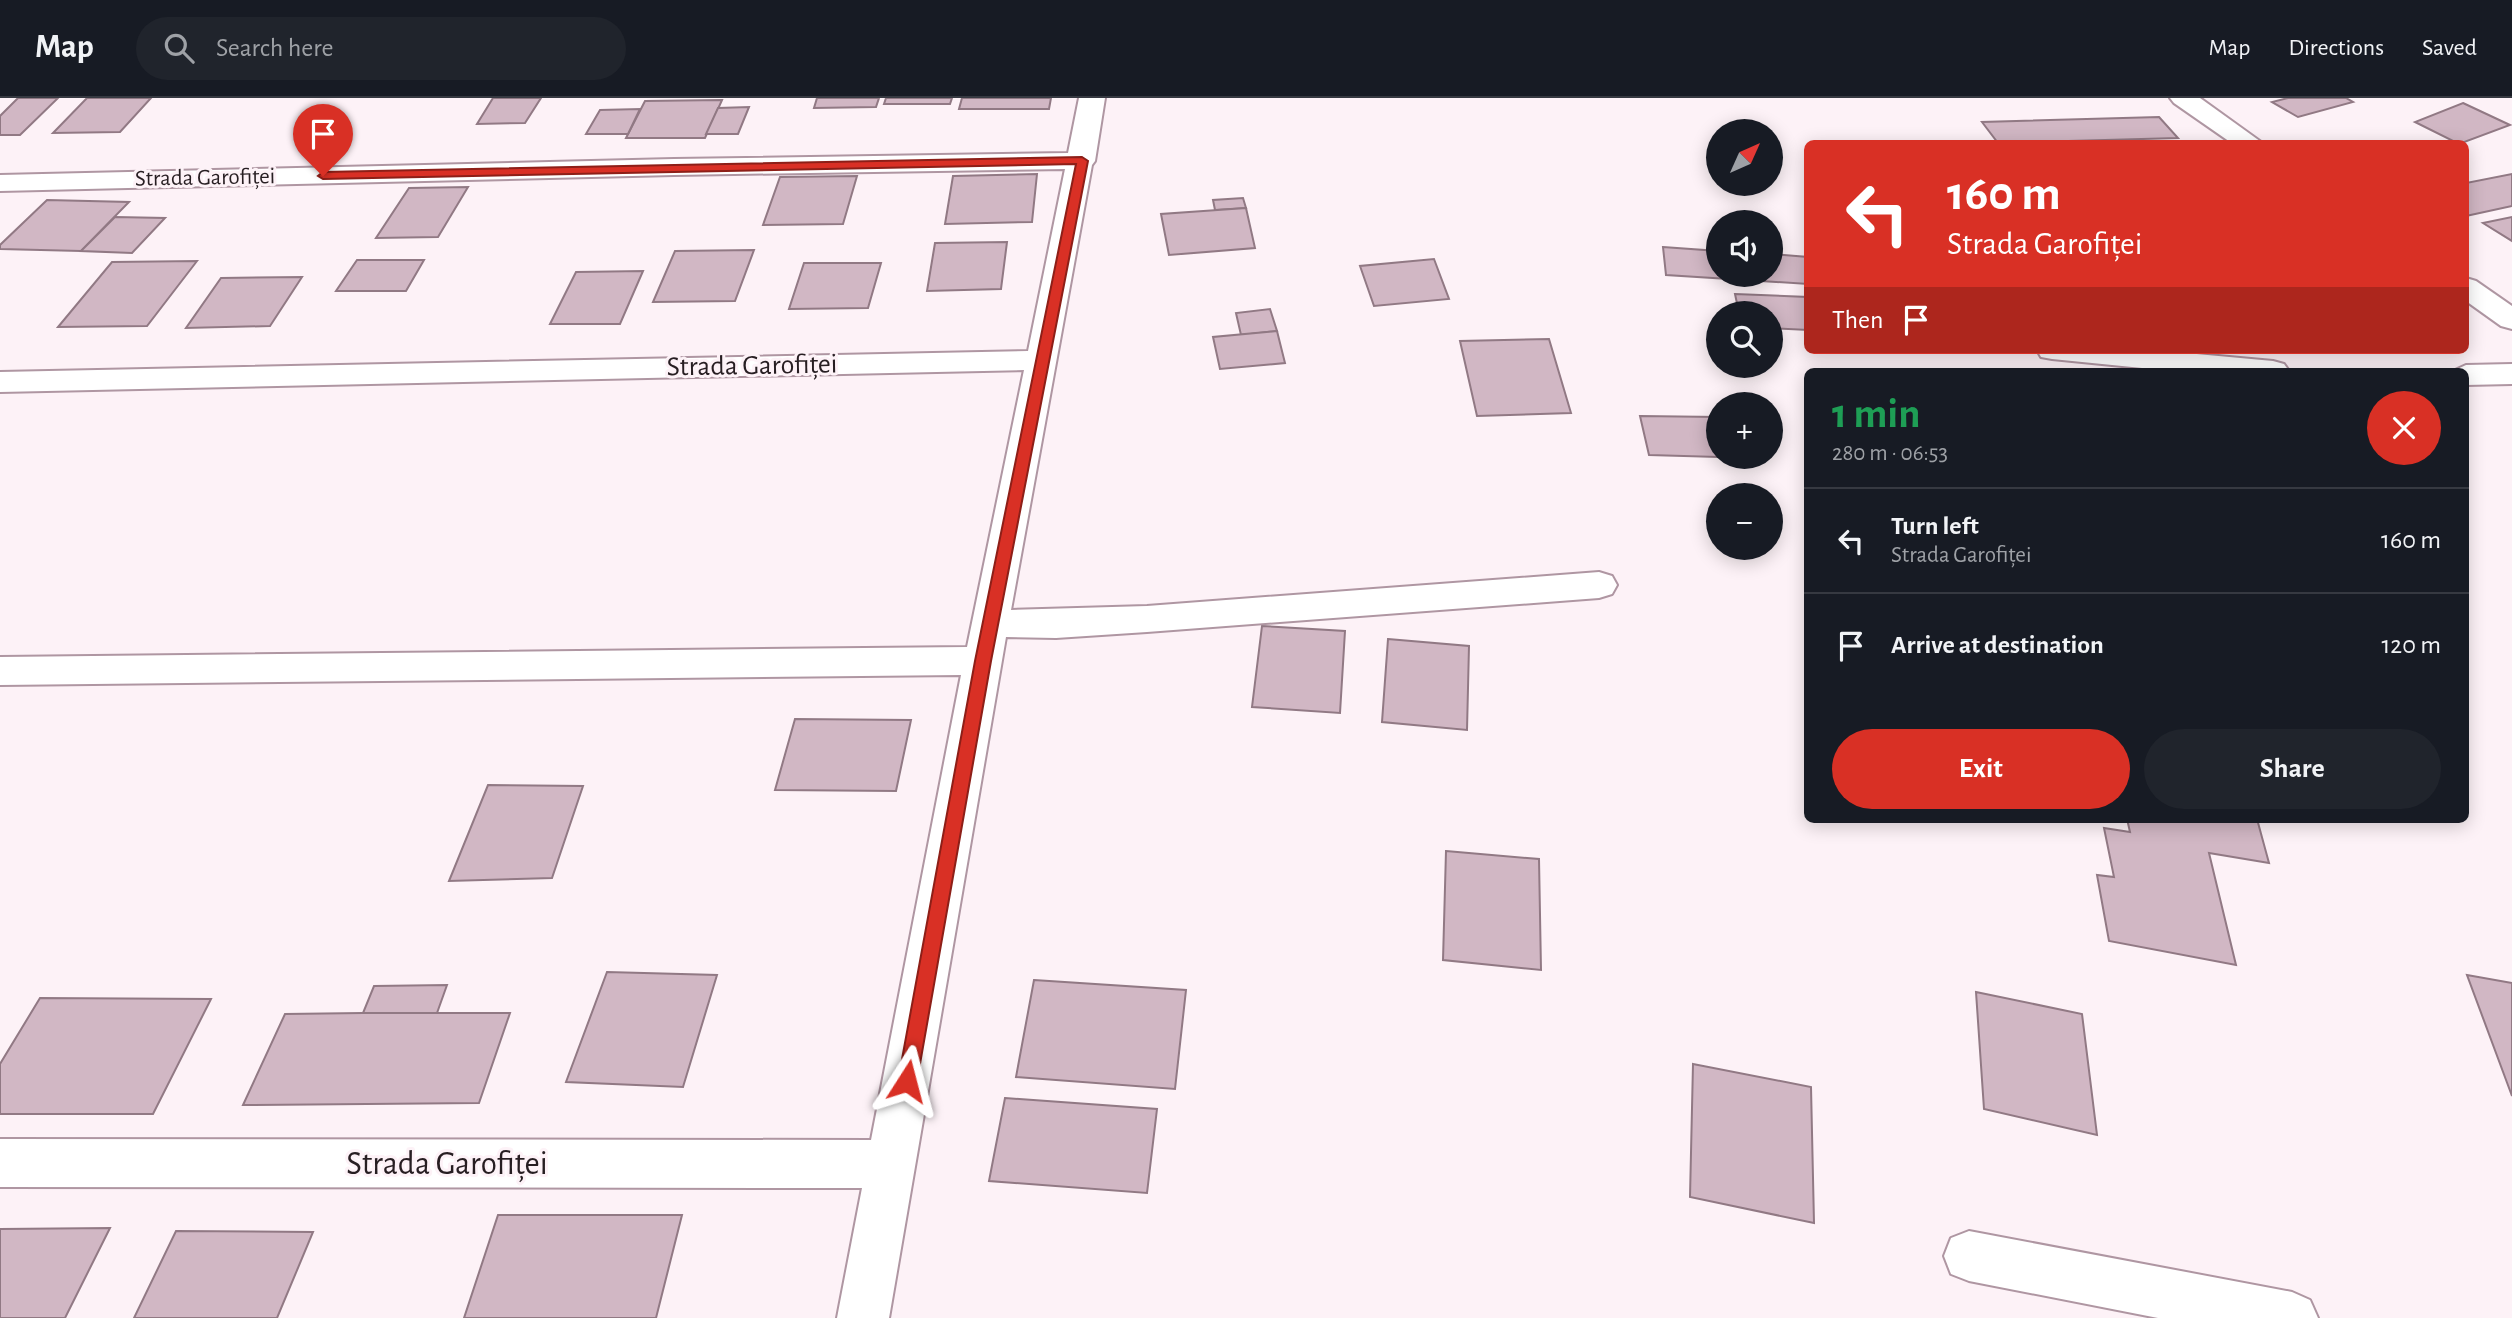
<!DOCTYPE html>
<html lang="en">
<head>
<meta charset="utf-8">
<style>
	:root { --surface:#171b24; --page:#20242c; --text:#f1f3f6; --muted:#9ea1a6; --line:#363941; --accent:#d93025 }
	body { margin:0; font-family:"Alegreya Sans",sans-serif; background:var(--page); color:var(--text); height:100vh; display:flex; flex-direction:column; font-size:26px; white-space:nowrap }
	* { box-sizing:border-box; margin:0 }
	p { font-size:23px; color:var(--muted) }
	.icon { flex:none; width:38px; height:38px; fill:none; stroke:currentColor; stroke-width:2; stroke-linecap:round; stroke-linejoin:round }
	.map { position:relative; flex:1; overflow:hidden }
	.drawer { position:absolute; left:1804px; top:270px; width:665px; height:455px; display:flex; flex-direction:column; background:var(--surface); border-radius:10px; box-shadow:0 4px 18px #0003 }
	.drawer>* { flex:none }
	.top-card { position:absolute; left:1804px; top:42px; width:665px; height:214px; border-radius:10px; box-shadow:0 4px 18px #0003; background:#d93025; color:#fff; overflow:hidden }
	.needle { width:46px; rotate:45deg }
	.controls { position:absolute; left:1706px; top:21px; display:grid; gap:14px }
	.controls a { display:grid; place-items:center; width:77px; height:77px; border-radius:50%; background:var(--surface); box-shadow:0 4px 18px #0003; font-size:35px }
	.pin { position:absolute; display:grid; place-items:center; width:60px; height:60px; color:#fff; margin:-72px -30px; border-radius:50% 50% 50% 0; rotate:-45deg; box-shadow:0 0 7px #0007 }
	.pin .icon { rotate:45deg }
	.me { position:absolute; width:77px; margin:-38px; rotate:9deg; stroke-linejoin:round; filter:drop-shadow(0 0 5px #0008) }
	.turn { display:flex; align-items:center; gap:24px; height:147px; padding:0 28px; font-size:32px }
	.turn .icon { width:91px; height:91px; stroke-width:2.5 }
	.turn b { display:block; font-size:49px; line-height:60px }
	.then { display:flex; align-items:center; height:66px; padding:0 28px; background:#0003; gap:14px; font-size:26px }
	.round { display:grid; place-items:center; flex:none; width:74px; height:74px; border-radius:37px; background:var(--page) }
	.overview { display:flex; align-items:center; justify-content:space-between; height:119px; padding:0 28px }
	h1 { font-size:42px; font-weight:700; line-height:52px; color:#1e9e55 }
	.action { display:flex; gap:14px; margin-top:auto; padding:14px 28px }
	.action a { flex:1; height:80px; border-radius:42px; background:var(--accent); color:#fff; font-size:28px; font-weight:700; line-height:80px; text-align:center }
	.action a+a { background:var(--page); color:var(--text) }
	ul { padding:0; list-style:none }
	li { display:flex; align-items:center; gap:21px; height:105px; padding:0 28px; border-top:2px solid var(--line) }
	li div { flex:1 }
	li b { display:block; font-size:26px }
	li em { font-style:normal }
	header { display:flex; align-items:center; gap:42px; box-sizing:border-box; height:98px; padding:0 35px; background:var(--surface); border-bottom:2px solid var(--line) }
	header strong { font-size:33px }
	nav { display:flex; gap:38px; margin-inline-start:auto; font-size:24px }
	.search { width:490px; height:63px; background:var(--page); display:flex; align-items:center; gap:18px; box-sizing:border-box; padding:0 24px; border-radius:38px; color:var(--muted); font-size:26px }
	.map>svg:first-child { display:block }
</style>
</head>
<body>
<header>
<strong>Map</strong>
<div class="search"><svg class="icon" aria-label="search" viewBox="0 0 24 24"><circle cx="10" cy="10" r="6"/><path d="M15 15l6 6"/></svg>Search here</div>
<nav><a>Map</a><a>Directions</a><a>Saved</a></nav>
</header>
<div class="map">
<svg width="2512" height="1220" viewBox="0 0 2512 1220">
	<rect width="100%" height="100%" fill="#fdf2f7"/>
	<!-- building -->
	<g fill="#d1b7c4" stroke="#917984" stroke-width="2">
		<polygon points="18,0 58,0 20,37 0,37 0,18"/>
		<polygon points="87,0 151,0 120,34 53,35"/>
		<polygon points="493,0 541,0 525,25 477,26"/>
		<polygon points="817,0 879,0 876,9 814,10"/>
		<polygon points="886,0 952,0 950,6 884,6"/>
		<polygon points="962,0 1051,0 1049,11 959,11"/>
		<polygon points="2288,0 2346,0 2353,4 2298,19 2272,4"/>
		<polygon points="722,2 705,40 626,40 645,3"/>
		<polygon points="2463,5 2510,27 2459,46 2415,24"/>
		<polygon points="749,9 738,36 706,36 718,10"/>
		<polygon points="640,11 628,36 586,36 600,12"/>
		<polygon points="2159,19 2178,40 1998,45 1982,24"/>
		<polygon points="1037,76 1032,124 945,126 953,78"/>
		<polygon points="2512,76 2512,108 2466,118 2466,85"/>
		<polygon points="857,78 843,126 763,127 780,79"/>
		<polygon points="468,89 438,139 376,140 409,90"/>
		<polygon points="1243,100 1246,110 1215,112 1213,102"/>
		<polygon points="47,102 129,104 81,153 0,151 0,147"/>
		<polygon points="1246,110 1255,150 1169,157 1161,116"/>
		<polygon points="115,119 165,120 132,155 81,153"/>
		<polygon points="2512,119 2512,143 2483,125"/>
		<polygon points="1007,144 1001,191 927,193 935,145"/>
		<polygon points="1663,149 1718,153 1718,177 1771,177 1771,156 1808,159 1808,186 1666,177"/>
		<polygon points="754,152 735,203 653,204 675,153"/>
		<polygon points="1434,161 1449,201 1374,208 1360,168"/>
		<polygon points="357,162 424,162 406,193 336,193"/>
		<polygon points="197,163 147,228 58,229 112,164"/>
		<polygon points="804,165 881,165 868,210 789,211"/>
		<polygon points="643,173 620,226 550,226 576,174"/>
		<polygon points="302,179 270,228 186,230 221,180"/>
		<polygon points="1735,196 1808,199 1808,232 1771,230 1771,215 1739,215"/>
		<polygon points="1270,211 1277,233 1241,237 1236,215"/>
		<polygon points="1277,233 1285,265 1220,271 1213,239"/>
		<polygon points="1549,241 1571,315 1477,318 1460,243"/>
		<polygon points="1640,318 1718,319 1718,359 1649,357"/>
		<polygon points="1262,528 1345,533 1340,615 1252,609"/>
		<polygon points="1388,541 1469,548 1467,632 1382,624"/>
		<polygon points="795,621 911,622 896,693 775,692"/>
		<polygon points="488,687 583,688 552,780 449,783"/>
		<polygon points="2127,721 2257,721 2269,765 2209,755 2236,867 2109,843 2097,777 2114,779 2104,730 2130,734"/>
		<polygon points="1446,753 1539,761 1541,872 1443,862"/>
		<polygon points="607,874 717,877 683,989 566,984"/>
		<polygon points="2467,877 2512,885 2512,998"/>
		<polygon points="1034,882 1186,892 1175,991 1016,979"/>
		<polygon points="447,887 437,915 363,915 374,888"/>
		<polygon points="1976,894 2082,916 2097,1037 1984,1011"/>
		<polygon points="40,900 211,901 153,1016 0,1016 0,966"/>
		<polygon points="363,915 510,915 479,1005 243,1007 285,916"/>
		<polygon points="1693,966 1811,989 1814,1125 1690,1099"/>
		<polygon points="1005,1000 1157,1011 1147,1095 989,1083"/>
		<polygon points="498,1117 682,1117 656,1220 464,1220"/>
		<polygon points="110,1130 65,1220 0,1220 0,1131"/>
		<polygon points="176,1133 313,1134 277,1220 134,1220"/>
	</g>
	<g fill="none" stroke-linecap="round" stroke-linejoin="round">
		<defs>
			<g id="street">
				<polygon points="1079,0 1105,0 1095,63 1092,67 1011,512 1147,508 1599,474 1612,478 1617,487 1612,496 1599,500 1147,534 1056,540 1006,539 889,1220 837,1220 862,1090 0,1089 0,1041 871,1042 961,577 0,587 0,559 967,549 1024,272 0,294 0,274 1028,253 1065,71 674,77 0,93 0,77 674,61 1068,55"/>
				<polygon points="2037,252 2153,252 2273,263 2284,266 2289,273 2172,273 2052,261 2041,259"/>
				<polygon points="2512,266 2512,286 2466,287 2466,273 2453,273 2466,267"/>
				<polygon points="1969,1133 2292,1194 2310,1202 2318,1220 2158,1220 1969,1183 1951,1176 1944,1158 1951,1140"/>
			</g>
			<g id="secondary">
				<polygon points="2170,0 2200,0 2264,46 2233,46 2174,5"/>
				<polygon points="2466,180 2476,183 2512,208 2512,231 2501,228 2466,203"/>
			</g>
		</defs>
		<!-- street casing -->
		<use href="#street" stroke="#af96a2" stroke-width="4"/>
		<!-- secondary casing -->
		<use href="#secondary" stroke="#af96a2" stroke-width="4"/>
		<!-- street -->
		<use href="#street" fill="#fff" fill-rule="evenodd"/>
		<!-- secondary -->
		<use href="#secondary" fill="#fff" fill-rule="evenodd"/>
	</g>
	<!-- route -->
	<polygon fill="#d93025" stroke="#8d1f18" stroke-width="2" points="1082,59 1088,63 991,563 917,983 914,990 907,992 901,990 898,983 975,563 1076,66 323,81 318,78 323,74"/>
	<g text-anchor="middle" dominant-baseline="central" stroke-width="6" stroke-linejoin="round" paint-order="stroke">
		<!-- far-street labels -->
		<g font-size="23" fill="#271e22" stroke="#fdf2f7">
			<text transform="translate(205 80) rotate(-1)">Strada Garofiței</text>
		</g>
		<!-- street labels -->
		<g font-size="28" fill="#271e22" stroke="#fdf2f7">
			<text transform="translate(752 268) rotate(-1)">Strada Garofiței</text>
		</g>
		<!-- near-street labels -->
		<g font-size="33" fill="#271e22" stroke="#fdf2f7">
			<text x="447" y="1066">Strada Garofiței</text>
		</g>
	</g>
</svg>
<div class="controls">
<a><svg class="needle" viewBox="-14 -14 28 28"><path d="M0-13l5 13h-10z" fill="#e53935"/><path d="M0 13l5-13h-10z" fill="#9ea1a6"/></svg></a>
<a><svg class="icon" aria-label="sound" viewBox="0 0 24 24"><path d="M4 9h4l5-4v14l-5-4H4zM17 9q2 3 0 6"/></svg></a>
<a><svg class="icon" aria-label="search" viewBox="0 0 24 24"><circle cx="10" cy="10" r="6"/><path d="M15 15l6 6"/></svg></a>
<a>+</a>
<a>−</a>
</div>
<div class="pin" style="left:323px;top:78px;background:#d93025"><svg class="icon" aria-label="arrive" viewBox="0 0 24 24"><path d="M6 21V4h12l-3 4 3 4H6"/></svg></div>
<svg class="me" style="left:907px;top:983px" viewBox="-20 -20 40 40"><path d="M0-17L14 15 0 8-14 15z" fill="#d93025" stroke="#fff" stroke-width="4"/></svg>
<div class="top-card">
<div class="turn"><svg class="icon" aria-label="left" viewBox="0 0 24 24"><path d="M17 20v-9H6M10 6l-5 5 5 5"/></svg><div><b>160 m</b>Strada Garofiței</div></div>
<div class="then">Then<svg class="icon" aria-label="arrive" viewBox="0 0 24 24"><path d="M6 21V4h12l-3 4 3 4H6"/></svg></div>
</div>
<section class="drawer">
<div class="overview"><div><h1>1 min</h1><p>280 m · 06:53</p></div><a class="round" style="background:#d93025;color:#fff"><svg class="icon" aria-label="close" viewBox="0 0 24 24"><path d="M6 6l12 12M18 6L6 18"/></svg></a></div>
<ul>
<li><svg class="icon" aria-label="left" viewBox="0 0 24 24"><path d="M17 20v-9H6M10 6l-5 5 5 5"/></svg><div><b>Turn left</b><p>Strada Garofiței</p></div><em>160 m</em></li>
<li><svg class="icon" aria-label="arrive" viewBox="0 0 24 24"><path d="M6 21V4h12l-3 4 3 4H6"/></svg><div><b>Arrive at destination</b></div><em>120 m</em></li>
</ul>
<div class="action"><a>Exit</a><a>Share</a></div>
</section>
</div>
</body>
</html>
